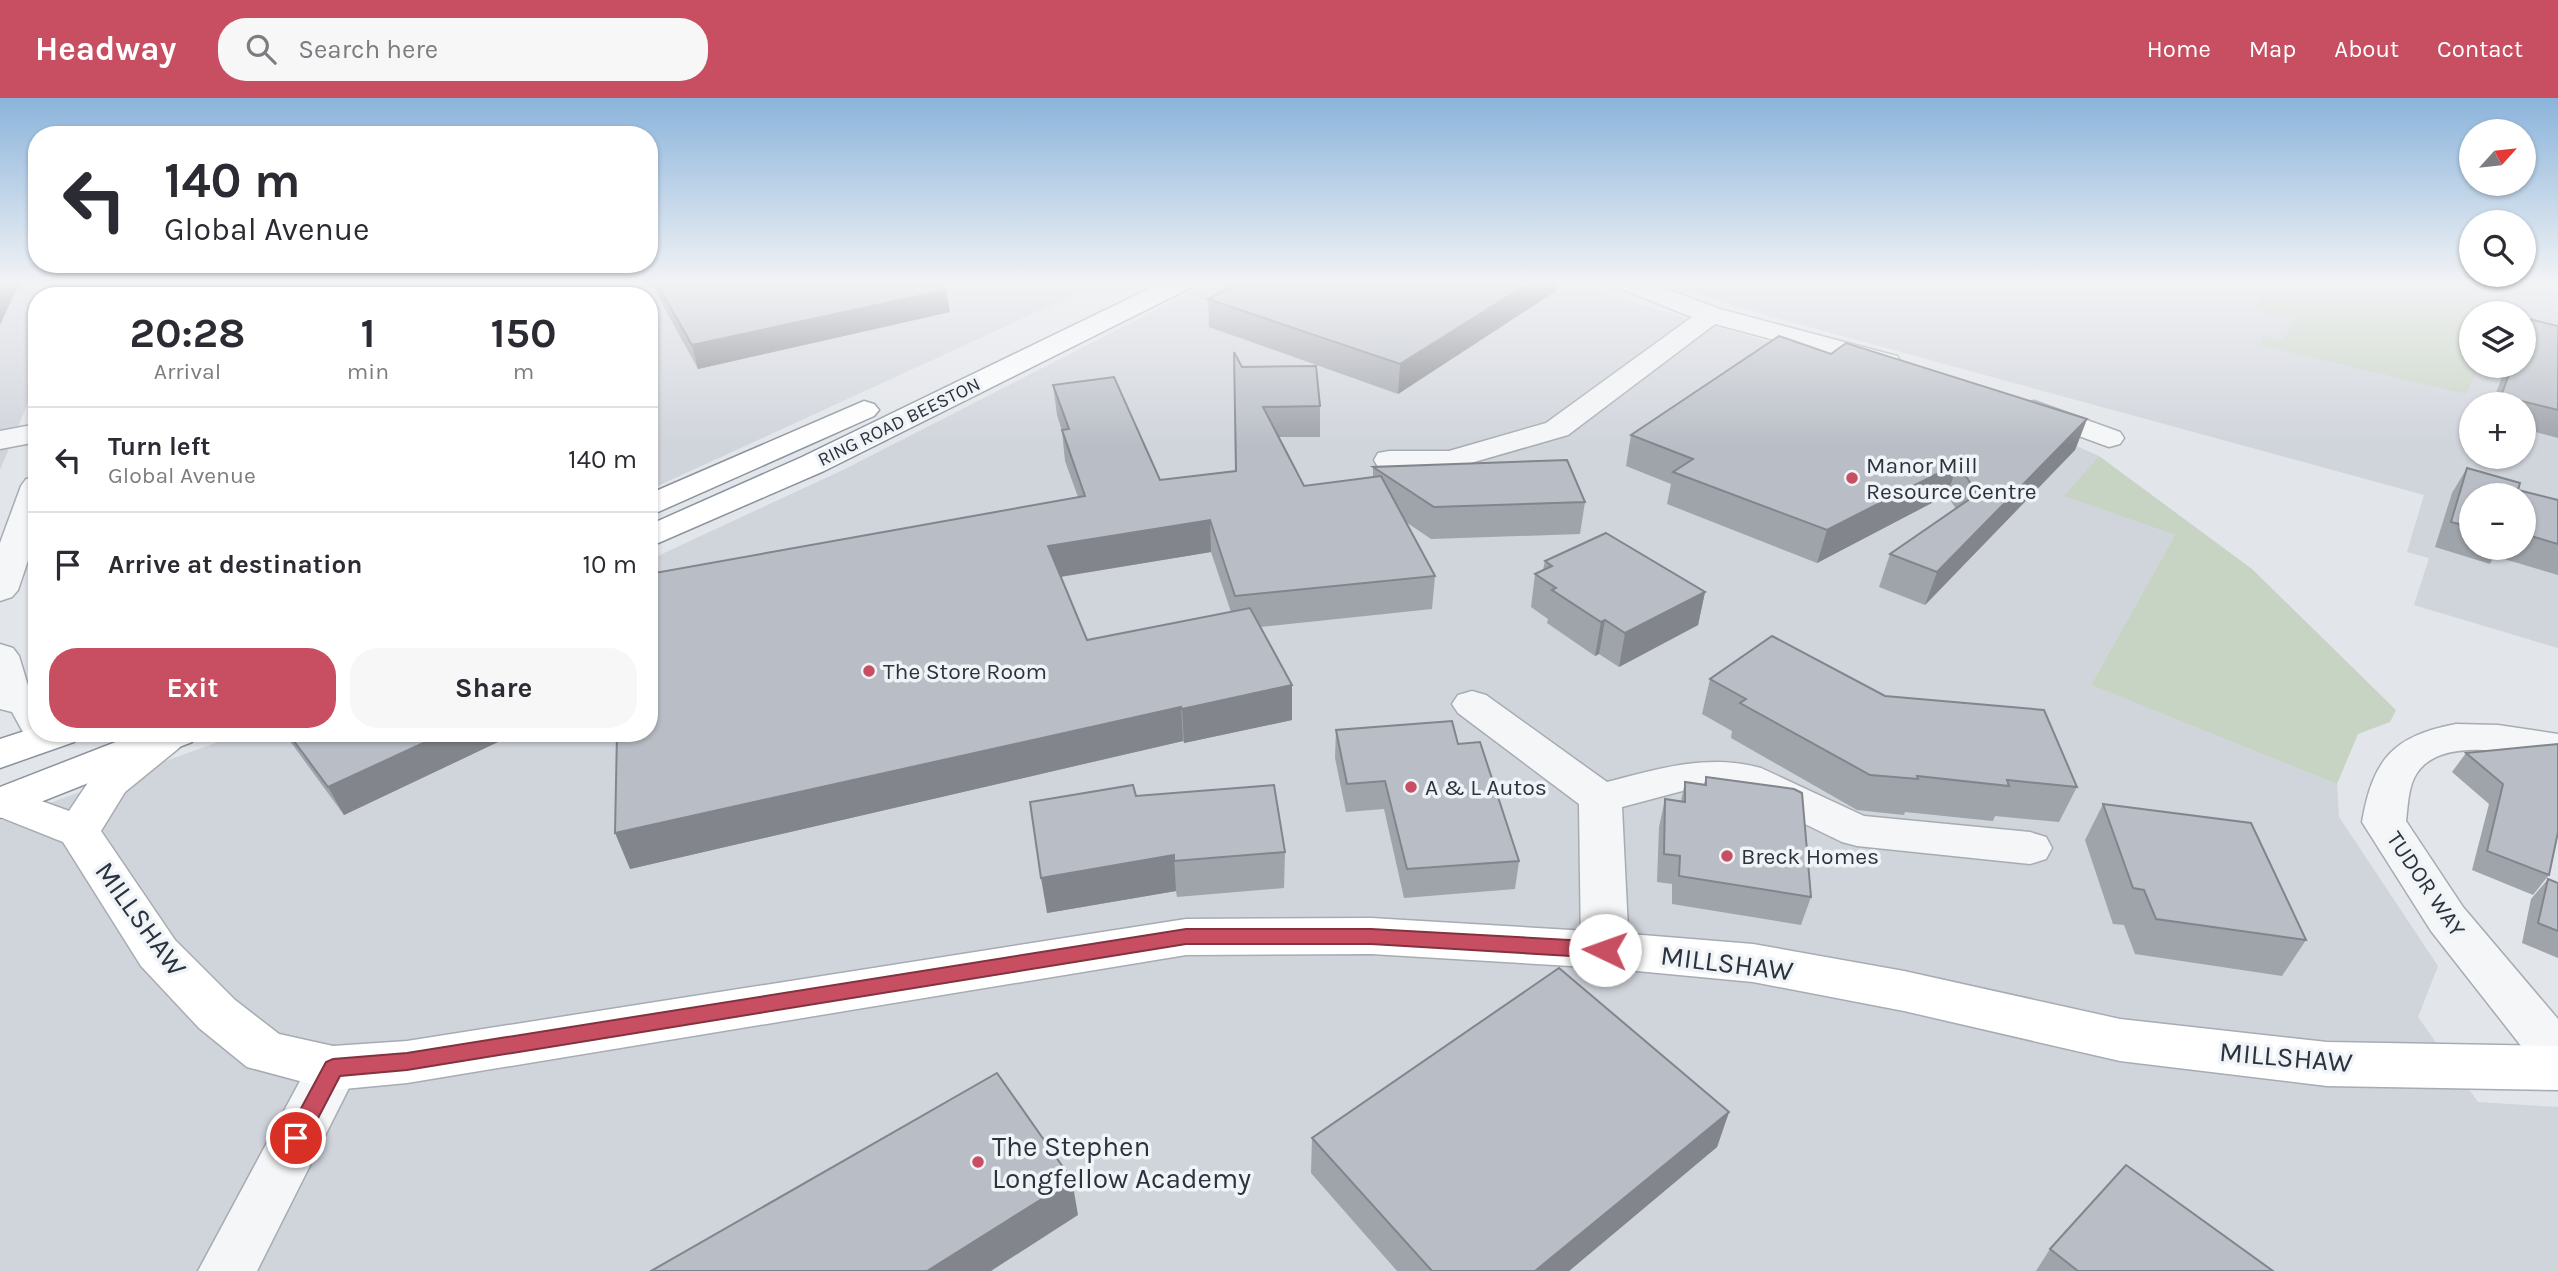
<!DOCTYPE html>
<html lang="en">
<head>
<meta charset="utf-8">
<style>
	:root { --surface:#fff; --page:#f7f7f7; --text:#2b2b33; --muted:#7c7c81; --line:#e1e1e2; --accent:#c84e61 }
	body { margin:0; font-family:Karla,sans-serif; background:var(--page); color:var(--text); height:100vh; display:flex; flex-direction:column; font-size:26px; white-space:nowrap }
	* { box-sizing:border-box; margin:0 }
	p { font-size:23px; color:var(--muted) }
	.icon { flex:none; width:38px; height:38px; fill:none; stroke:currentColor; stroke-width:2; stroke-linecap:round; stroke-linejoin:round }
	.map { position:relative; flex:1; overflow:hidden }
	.side { position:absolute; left:28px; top:189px; width:630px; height:455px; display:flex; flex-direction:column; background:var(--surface); border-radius:28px; box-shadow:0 2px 5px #0004 }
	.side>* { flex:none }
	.banner { position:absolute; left:28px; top:28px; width:630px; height:147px; border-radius:28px; box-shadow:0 2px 5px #0004; background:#fff; color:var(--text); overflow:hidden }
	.needle { width:46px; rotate:63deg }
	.fabs { position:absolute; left:2459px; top:21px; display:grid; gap:14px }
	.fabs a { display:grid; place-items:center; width:77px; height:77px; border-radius:50%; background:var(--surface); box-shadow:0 2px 5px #0004; font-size:35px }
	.pin { position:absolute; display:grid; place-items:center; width:60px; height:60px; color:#fff; margin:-30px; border:4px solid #fff; border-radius:50%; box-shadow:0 2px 7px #0007 }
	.me { position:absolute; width:77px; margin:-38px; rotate:273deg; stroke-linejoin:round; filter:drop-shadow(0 0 5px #0008) }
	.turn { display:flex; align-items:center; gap:24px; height:147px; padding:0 21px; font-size:32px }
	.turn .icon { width:91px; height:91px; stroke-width:2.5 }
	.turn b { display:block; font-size:49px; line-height:60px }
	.eta { display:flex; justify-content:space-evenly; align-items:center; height:119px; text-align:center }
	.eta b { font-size:42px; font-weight:700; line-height:49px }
	.cta { display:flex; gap:14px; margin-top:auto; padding:14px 21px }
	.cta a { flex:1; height:80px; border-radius:28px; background:var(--accent); color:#fff; font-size:28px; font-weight:700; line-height:80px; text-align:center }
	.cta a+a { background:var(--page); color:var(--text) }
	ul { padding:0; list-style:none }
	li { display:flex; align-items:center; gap:21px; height:105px; padding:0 21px; border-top:2px solid var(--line) }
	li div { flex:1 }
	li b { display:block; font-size:26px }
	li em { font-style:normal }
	header { display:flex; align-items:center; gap:42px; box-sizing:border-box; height:98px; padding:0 35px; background:var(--accent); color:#fff }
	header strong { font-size:33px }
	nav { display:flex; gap:38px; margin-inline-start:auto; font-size:24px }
	.search { width:490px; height:63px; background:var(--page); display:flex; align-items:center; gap:18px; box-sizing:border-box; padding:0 24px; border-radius:28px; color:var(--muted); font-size:26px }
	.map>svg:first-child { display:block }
</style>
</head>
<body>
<header>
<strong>Headway</strong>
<div class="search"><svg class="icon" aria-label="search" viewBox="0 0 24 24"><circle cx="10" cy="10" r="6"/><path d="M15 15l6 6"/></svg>Search here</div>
<nav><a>Home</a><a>Map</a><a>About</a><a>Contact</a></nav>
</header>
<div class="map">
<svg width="2558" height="1173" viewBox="0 0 2558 1173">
	<rect width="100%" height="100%" fill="#e2e5e9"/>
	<!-- built -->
	<g fill="#d0d4db" fill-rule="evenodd">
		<polygon points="0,184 78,184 73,198 37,198 37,283 0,372"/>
		<polygon points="136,184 1099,184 1100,185 649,392 649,198 131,198"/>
		<polygon points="1211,184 1579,184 1614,199 1977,304 2099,358 2065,398 2175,437 2091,587 2337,686 2339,719 2438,868 2418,919 2478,1004 2558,1009 2558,1173 0,1173 0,723 243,635 649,635 649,462 843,372"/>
		<path d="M1664,184H2268L2254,211L2293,221L2283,243L2466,296L2477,268H2524V215H2497L2508,184L2558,193V550L2414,507L2429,460L2407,454L2424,397L1747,212ZM2471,306H2524V359H2471ZM2471,397H2524V450H2471Z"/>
	</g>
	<!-- green -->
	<g fill="#c7d3c3">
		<polygon points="2268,184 2509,184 2501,215 2471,215 2471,268 2480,268 2466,296 2260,247 2263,238 2283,243 2293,221 2254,212"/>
		<polygon points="2099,358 2252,471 2396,612 2390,624 2358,636 2337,686 2091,587 2175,437 2064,398"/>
	</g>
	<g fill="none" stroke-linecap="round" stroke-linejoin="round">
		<defs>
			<g id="street">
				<polygon points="96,184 120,184 116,198 90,198"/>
				<polygon points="326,184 384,184 381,189 335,198 277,198 280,193"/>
				<polygon points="570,184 594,184 599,198 573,198"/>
				<polygon points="1613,184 1648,184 1720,211 1897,258 1901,264 1897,270 1887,272 1715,226 1568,337 1450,371 1389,371 1378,369 1374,362 1378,355 1389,353 1449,353 1546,325 1692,219 1616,189"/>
				<polygon points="2034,303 2120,334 2124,340 2120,346 2109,349 2024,318 2019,312 2024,306"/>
				<polygon points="37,326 37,344 0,351 0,333"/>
				<polygon points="37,379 37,436 18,492 12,499 0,503 0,445 21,388 26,381"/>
				<polygon points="0,546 13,550 19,558 29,591 37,593 37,635 47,635 37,638 23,634 12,614 0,611"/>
				<path d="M1472,593L1486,597L1607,684C1658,671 1708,655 1761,670L1864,718L2030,734L2046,739L2052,750L2046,761L2030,766L1857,748L1842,744L1739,694L1686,692L1622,709L1629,852L1622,865L1605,870L1588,865L1581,852L1579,706L1458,615L1452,606L1458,597Z"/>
				<path d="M2456,626L2498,627L2558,636V662C2520,657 2443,636 2417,675C2408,688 2408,708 2406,723L2463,809L2558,921V978L2540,972L2431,833L2362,724C2373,661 2393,638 2456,626Z"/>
				<polygon points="333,948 351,955 359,970 257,1173 198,1173 315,955"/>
			</g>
			<polygon id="secondary" points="146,635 182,635 185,641 179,650 125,694 101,733 175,842 235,902 279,936 333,948 407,943 1186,821 1371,820 1605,834 1753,846 1904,873 2120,921 2327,944 2558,948 2558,992 2327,988 2120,963 1904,913 1753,884 1605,870 1371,856 1186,857 407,985 333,992 247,969 199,930 141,868 63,744 0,719 0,690 3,689 69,713 95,674"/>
			<g id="highway">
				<polygon points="1163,184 1195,184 1192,189 824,373 649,449 649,427 802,359"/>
				<polygon points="864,303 874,306 879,312 874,318 649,418 649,396"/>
				<polygon points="37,629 37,635 80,635 74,644 0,670 0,641"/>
				<polygon points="139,635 198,635 192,644 0,720 0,689"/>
			</g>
		</defs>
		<!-- street casing -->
		<use href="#street" stroke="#a7acb3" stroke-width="3"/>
		<!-- secondary casing -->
		<use href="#secondary" stroke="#a7acb3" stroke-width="3"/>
		<!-- highway casing -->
		<use href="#highway" stroke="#8a939f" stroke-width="3"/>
		<!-- street -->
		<use href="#street" fill="#f4f6f8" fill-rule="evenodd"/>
		<!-- secondary -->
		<use href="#secondary" fill="#fff" fill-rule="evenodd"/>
		<!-- highway -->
		<use href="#highway" fill="#fff" fill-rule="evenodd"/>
	</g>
	<!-- wall -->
	<g fill="#9fa3aa" fill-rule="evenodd">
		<polygon points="650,184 938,184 950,214 698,271"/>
		<polygon points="1556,193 1398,296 1209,229 1208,201"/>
		<polygon points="2529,221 2558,228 2558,340 2524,331 2524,306 2492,306 2506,268 2524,268 2524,230"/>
		<polygon points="1831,256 2087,321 2075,352 1925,507 1879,489 1890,456 1956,411 1947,397 1817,465 1667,406 1671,386 1626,368 1631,337"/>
		<path d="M1242,269L1320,308V339H1279L1304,388L1373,379V369L1585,404L1580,436L1431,441L1406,424L1435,478L1432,511L1260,529L1292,622L1184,645L1183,643L630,771L1078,399L1065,363L1062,333L1057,317L1053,287L1160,382L1236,373ZM1211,454L1231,514L1087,542L1061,479Z"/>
		<path d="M2467,370L2518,392L2558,402V477L2494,458L2490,466L2435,449L2452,395ZM2471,397H2524V450H2471Z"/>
		<polygon points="1545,463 1705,494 1698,527 1619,569 1599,556 1595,558 1547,525 1548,521 1531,509 1535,476 1543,472"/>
		<polygon points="1710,581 1885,598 2077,689 2059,724 1995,718 1993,723 1905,714 1904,717 1857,712 1731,640 1732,633 1702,616"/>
		<polygon points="1336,632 1458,646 1519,763 1515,791 1404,800 1384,711 1346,714 1335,660"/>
		<polygon points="284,635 517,635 344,717"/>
		<polygon points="2558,646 2549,777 2533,797 2472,772 2489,706 2452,674 2466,655"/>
		<polygon points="1706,679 1811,799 1801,827 1672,806 1672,786 1657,784 1659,729 1665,701 1681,703 1685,684 1704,686"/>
		<polygon points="1136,698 1285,754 1284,790 1177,799 1176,793 1047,815"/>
		<polygon points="2103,706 2306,842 2282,878 2135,856 2124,827 2113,826 2085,742"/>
		<polygon points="2548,781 2558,785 2558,860 2522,845 2531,801"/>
		<polygon points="1729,1014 1717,1049 1569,1173 1397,1173 1311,1075 1312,1040"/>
		<polygon points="2050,1151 2273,1173 2036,1173"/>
	</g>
	<!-- shaded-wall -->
	<g fill="#82858b">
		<polygon points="0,184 20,184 0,227"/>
		<polygon points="1531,184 1557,184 1556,193 1398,296 1400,266"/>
		<polygon points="946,192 950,214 698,271 692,247"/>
		<polygon points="2087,321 2075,352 1925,507 1937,474"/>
		<polygon points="1958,365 1947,397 1817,465 1827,432"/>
		<polygon points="1210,422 1211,454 1052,480 1048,448"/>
		<polygon points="1705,494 1698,527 1619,569 1625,535"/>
		<polygon points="1605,522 1599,556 1595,558 1601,524"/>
		<polygon points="1292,587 1292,622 1184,645 1182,611"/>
		<polygon points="1181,609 1183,643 630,771 615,735"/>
		<polygon points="445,635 517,635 344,717 328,689"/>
		<polygon points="1174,757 1176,793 1047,815 1041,780"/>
		<polygon points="1729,1014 1717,1049 1569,1173 1535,1173"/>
		<polygon points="1072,1082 1078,1117 991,1173 927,1173"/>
	</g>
	<!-- building -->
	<g fill="#b9bec6" stroke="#82858b" stroke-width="2">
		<polygon points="656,184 938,184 946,192 692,247"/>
		<polygon points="1241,184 1531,184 1400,266 1208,201"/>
		<polygon points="541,189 543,198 490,198"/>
		<polygon points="2529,221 2558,228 2558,312 2501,298 2512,268 2524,268 2524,235"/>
		<polygon points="1779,238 1831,256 1846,245 2087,321 1937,474 1890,456 1977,396 1958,365 1827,432 1673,374 1693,361 1631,337"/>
		<polygon points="1234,254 1242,269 1316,268 1320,308 1263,309 1304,388 1381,378 1435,478 1235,498 1210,422 1048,448 1087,542 1250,510 1292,587 1182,611 1181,609 615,735 617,635 649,635 649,476 1085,398 1062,332 1069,331 1053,287 1114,279 1160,382 1236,373"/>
		<polygon points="1567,362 1585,404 1434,409 1373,369"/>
		<polygon points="2467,370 2520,385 2518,392 2558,402 2558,446 2524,436 2524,397 2471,397 2471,429 2451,424"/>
		<polygon points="1606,435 1705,494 1625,535 1605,522 1601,524 1552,492 1556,490 1535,476 1552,468 1545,463"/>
		<polygon points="1772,538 1885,598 2044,612 2077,689 2007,682 2009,688 1917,678 1918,681 1870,677 1740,605 1746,601 1710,581"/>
		<polygon points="1452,623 1458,646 1480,644 1519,763 1407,771 1385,683 1347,686 1336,632"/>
		<polygon points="288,635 445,635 328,689"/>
		<polygon points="2558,646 2558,734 2549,777 2487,753 2503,686 2466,655"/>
		<polygon points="1706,679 1794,691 1802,695 1811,799 1679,778 1680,758 1664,756 1665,701 1685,704 1685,684 1706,687"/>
		<polygon points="1133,687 1136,698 1274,687 1285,754 1174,763 1174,757 1041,780 1030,704"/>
		<polygon points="2103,706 2251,725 2306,842 2156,821 2144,792 2133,790"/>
		<polygon points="2548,781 2558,785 2558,833 2538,825"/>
		<polygon points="1559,870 1729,1014 1535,1173 1432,1173 1312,1040"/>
		<polygon points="997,975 1072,1082 927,1173 651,1173"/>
		<polygon points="2126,1067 2273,1173 2078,1173 2050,1151"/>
	</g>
	<!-- sky -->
	<linearGradient id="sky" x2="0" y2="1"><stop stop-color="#8bb4db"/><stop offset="0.53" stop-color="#f2f3f5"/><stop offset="1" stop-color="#f2f3f5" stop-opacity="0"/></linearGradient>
	<rect width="2558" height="348" fill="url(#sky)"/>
	<!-- route -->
	<polygon fill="#c84e61" stroke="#82333f" stroke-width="2" points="1186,831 1371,831 1605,844 1612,847 1615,852 1612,857 1605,860 1371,846 1186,846 407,972 340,978 304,1047 296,1050 288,1047 285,1040 326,964 333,961 407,955"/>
	<!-- markers -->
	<g fill="#c84e61" stroke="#f1f4f7" stroke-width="2.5">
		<circle cx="1852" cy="380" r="7"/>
		<circle cx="869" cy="573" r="7"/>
		<circle cx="1411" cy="689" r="7"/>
		<circle cx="1727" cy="758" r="7"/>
		<circle cx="978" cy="1064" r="7"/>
	</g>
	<g text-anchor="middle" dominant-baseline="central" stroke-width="7" stroke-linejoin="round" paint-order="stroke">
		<!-- far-street labels -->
		<g font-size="19" fill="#2b3340" stroke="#f1f4f7">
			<text transform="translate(899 324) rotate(-26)">RING ROAD BEESTON</text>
		</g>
		<!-- poi labels -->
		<g font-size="23" fill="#2b3340" stroke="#f1f4f7" text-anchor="start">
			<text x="1866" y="367">Manor Mill<tspan x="1866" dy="26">Resource Centre</tspan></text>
			<text x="883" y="573">The Store Room</text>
			<text x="1425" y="689">A &amp; L Autos</text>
			<text x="1741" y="758">Breck Homes</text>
		</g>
		<!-- street labels -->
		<g font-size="23" fill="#2b3340" stroke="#f1f4f7">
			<text transform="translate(2426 786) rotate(56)">TUDOR WAY</text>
		</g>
		<!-- near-street labels -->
		<g font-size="28" fill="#2b3340" stroke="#f1f4f7">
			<text transform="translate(141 821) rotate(54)">MILLSHAW</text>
			<text transform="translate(1727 865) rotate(7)">MILLSHAW</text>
			<text transform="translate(2286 959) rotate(5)">MILLSHAW</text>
		</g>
		<!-- near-poi labels -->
		<g font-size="28" fill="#2b3340" stroke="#f1f4f7" text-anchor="start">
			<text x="992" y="1048">The Stephen<tspan x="992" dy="32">Longfellow Academy</tspan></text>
		</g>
	</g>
</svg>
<div class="fabs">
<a><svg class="needle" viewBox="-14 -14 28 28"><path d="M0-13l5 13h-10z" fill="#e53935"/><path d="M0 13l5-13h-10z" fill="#7c7c81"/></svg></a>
<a><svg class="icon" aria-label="search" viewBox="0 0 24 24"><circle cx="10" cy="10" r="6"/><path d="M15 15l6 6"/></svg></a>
<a><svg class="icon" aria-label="layers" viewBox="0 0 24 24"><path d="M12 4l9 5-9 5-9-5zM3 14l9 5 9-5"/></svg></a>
<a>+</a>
<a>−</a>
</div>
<div class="pin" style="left:296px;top:1040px;background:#d93025"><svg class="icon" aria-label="arrive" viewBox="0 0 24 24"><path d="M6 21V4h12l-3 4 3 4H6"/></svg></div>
<svg class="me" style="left:1605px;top:852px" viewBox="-20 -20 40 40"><circle r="19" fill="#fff"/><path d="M0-13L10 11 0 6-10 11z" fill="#c84e61"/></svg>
<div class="banner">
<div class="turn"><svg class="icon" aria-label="left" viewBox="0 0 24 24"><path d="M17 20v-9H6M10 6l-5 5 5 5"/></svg><div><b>140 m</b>Global Avenue</div></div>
</div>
<section class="side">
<div class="eta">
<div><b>20:28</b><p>Arrival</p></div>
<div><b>1</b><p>min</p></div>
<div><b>150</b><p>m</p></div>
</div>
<ul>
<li><svg class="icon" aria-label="left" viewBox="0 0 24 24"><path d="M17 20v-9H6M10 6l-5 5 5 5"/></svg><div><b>Turn left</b><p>Global Avenue</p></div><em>140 m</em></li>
<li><svg class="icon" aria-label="arrive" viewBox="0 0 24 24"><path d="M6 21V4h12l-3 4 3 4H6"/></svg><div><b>Arrive at destination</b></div><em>10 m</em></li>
</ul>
<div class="cta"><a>Exit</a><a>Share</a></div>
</section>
</div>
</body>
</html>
